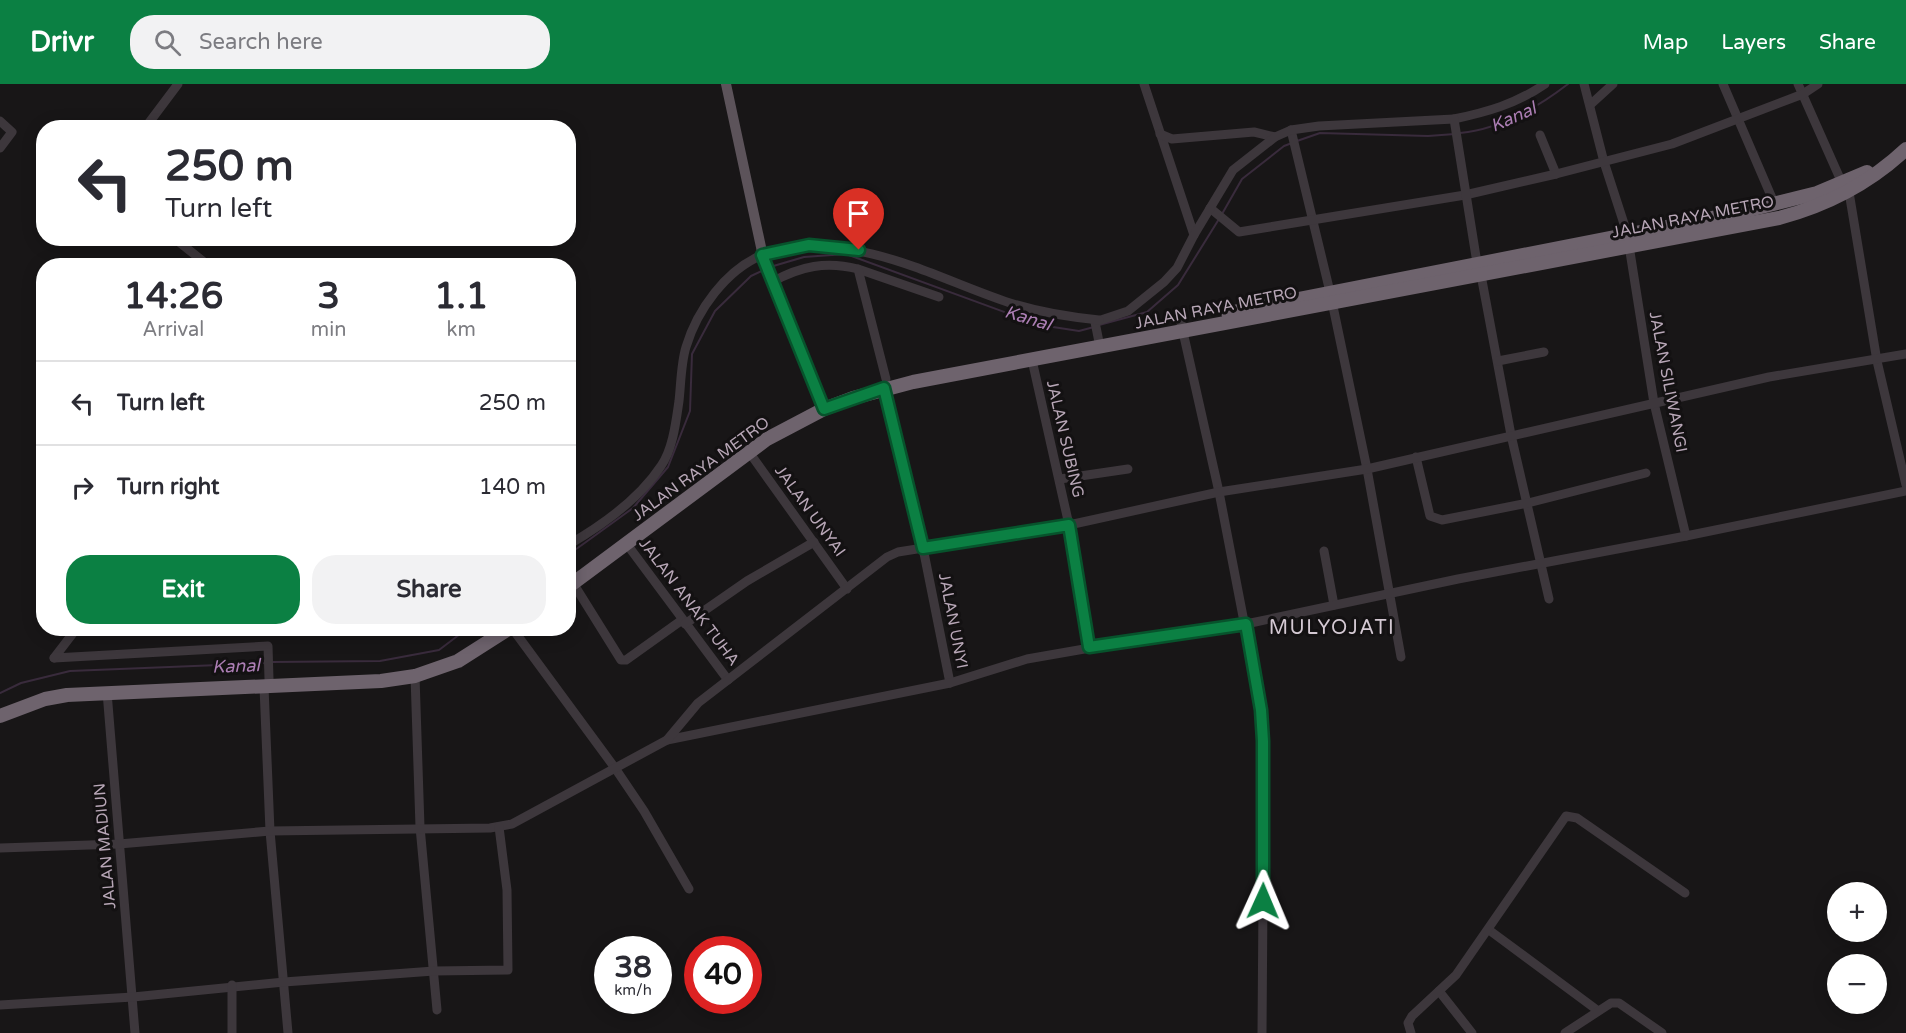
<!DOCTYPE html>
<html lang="en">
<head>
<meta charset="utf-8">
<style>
	:root { --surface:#fff; --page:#f2f2f3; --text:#2b2b33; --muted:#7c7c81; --line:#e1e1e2; --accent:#0b8043 }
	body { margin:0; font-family:"Varela Round",sans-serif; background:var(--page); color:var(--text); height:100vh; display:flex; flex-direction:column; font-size:22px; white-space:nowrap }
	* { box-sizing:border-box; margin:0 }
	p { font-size:20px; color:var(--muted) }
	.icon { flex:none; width:33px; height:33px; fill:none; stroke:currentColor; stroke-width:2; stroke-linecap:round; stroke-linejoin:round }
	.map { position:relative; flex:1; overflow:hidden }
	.panel { position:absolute; left:36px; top:174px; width:540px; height:378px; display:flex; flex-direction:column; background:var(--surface); border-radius:24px; box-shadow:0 3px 15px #0003 }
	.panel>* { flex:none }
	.top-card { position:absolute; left:36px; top:36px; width:540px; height:126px; border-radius:24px; box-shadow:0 3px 15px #0003; background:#fff; color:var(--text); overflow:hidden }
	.tools { position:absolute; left:1827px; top:798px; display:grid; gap:12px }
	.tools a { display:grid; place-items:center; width:60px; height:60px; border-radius:50%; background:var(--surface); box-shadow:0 3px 15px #0003; font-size:30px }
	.speed { position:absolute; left:594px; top:852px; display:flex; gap:12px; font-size:30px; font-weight:700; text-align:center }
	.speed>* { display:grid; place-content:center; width:78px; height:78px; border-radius:50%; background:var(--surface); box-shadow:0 3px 15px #0003; line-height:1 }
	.speed small { font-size:15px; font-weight:400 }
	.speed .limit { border:9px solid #d22; background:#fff; color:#111 }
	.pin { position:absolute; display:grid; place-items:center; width:51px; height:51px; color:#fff; margin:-62px -26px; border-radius:50% 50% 50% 0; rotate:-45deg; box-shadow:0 0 6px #0007 }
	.pin .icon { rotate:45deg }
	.me { position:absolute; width:66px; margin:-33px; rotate:1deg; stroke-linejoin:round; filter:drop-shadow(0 0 4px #0008) }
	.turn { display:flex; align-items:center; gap:21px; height:126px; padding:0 30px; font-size:27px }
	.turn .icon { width:78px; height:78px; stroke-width:2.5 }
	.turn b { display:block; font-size:42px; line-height:51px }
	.eta { display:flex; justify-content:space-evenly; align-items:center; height:102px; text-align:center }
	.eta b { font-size:36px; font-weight:800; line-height:42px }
	.primary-button { display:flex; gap:12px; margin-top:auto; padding:12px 30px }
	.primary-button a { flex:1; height:69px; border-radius:24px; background:var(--accent); color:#fff; font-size:24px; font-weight:800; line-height:69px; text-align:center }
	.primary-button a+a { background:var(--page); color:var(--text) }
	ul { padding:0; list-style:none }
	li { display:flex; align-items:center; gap:18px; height:84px; padding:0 30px; border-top:2px solid var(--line) }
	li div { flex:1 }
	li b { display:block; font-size:22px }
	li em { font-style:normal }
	header { display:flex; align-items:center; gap:36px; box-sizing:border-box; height:84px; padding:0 30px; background:var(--accent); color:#fff }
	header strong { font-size:28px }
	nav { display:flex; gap:33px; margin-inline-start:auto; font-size:21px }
	.search { width:420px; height:54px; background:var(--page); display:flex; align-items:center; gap:15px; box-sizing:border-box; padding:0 21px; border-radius:24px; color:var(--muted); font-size:22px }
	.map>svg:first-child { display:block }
</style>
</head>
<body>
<header>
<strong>Drivr</strong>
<div class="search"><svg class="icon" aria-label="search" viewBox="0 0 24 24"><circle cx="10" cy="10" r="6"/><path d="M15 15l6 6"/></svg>Search here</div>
<nav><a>Map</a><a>Layers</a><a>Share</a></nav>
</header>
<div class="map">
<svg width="1906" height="949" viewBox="0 0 1906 949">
	<rect width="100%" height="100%" fill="#181617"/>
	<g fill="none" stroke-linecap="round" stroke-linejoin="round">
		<!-- stream -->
		<g stroke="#392b3c" stroke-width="2">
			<path d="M1460,49C1500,45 1537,24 1568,0"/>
			<polyline points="1297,57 1320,49 1428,52 1455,50"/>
			<polyline points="1222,130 1242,95 1284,62 1292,59"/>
			<polyline points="770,183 804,173 846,170 1040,241 1079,247 1094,243"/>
			<polyline points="1099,241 1147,228 1178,201 1219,135"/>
			<polyline points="568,471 633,424 668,383 690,327 692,270 715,227 751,192 764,186"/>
			<polyline points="272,578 380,577 439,566 468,544"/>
			<polyline points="0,609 21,599 70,587 266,579"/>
		</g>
		<!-- minor -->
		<g stroke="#3d373c" stroke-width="9">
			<polyline points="1144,0 1194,151"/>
			<polyline points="1584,0 1604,78 1627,149 1654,319 1686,452"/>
			<polyline points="1723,0 1775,121"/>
			<polyline points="1798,0 1842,99"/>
			<polyline points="1590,21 1613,0"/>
			<path d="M1454,35C1487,28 1516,20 1545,0"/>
			<polyline points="0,37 12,48 0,64"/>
			<polyline points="145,44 178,0"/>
			<polyline points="1291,46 1330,208 1367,385 1401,573"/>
			<polyline points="1160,50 1172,55 1254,48 1275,53"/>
			<polyline points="1540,51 1556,90"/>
			<polyline points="1849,108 1877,277 1906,401"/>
			<polyline points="1210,124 1239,148 1465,111 1556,90 1672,60 1803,10 1818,0"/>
			<polyline points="174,154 209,182"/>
			<polyline points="858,185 939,213"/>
			<polyline points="1481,191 1511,351 1549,515"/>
			<path d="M772,198C801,182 826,177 858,185L886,295"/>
			<polyline points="1181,239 1219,408 1261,626 1264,680 1262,949"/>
			<polyline points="1099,258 1095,238 1128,227 1164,198 1177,184 1194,151 1233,86 1275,53 1291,46 1319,42 1454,35 1477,179"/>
			<polyline points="1032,276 1069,441 1089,563"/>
			<polyline points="1498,277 1544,268"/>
			<polyline points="884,305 923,464 950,599"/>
			<polyline points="749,368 847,505"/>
			<polyline points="1416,373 1430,432 1442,436 1528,419 1646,389"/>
			<polyline points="1060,395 1128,385"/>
			<polyline points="626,459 728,596"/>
			<path d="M568,461C601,442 640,414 661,382C673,365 676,337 679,317C681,299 681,279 686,263C697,226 726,186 762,171C769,168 777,168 784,167C863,150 937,195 1010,219C1039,228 1068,233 1099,236"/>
			<polyline points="1324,467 1334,521"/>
			<polyline points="573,499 621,576 626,576 682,536"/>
			<polyline points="685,540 747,497 814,458"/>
			<polyline points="512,544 615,684 644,727 689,805"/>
			<polyline points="54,574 268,562 269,595"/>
			<polyline points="54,574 77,544"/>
			<polyline points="415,592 420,743 437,926"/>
			<polyline points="264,603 270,747 288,949"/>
			<polyline points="107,608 135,949"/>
			<polyline points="667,656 950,599 1027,575 1153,553 1246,540 1458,495 1686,452 1906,407"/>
			<polyline points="0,764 119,760 270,747 490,744 512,740 667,656 698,619 887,473 898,468 1069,441 1219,408 1367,385 1769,293 1906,270"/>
			<polyline points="1489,846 1597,926"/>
			<polyline points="1439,907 1472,949"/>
			<polyline points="0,921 133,913 284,898 434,887 508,886 507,806 499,743"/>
			<polyline points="232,949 232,901"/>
			<polyline points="1411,949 1408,939 1412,932 1456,891 1566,732 1577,734 1685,809"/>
			<polyline points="1565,949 1611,919 1619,919 1662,949"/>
		</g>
		<!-- major -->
		<polyline stroke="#5c535a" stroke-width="10" points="726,0 764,177 824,325"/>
		<!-- highway -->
		<g stroke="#6e636d" stroke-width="14">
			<polyline points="1228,229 1737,129 1817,109 1867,88"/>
			<path d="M568,503L767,355L824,325L853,314L913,298L1779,134C1828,121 1870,99 1906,65"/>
			<polyline points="0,632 45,615 67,611 381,597 415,592 458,577 510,544"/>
		</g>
	</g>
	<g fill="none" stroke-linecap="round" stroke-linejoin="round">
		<defs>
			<polyline id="route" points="859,166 809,161 762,171 824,325 884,304 923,464 1069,441 1089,563 1246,540 1261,626 1263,657 1263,817"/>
		</defs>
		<!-- route casing -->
		<use href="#route" stroke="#07532c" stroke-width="15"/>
		<!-- route -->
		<use href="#route" stroke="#0b8043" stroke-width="10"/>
	</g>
	<g text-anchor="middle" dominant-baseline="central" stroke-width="6" stroke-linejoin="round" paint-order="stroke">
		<!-- street labels -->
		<g font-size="16" fill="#b8a7b7" stroke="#131112">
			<text transform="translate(1693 133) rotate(-11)">JALAN RAYA METRO</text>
			<text transform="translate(1216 224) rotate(-11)">JALAN RAYA METRO</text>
			<text transform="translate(1668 298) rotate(79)">JALAN SILIWANGI</text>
			<text transform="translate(1065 355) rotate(77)">JALAN SUBING</text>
			<text transform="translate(701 385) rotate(-36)">JALAN RAYA METRO</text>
			<text transform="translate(810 427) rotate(54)">JALAN UNYAI</text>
			<text transform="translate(689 518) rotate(53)">JALAN ANAK TUHA</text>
			<text transform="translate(953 537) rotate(79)">JALAN UNYI</text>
			<text transform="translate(105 762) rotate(-95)">JALAN MADIUN</text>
		</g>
		<!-- water labels -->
		<g font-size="18" font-style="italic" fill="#ac7eb4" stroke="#131112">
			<text transform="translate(1513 33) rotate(-24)">Kanal</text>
			<text transform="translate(1028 234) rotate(17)">Kanal</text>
			<text transform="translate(236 582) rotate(-2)">Kanal</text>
		</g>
		<!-- quarter labels -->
		<g font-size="20" letter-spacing="1.5" fill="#d4c9d3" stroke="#131112">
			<text x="1332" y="544">MULYOJATI</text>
		</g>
	</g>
</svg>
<div class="tools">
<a>+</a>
<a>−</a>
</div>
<div class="speed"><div>38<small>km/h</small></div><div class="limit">40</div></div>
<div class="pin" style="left:859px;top:166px;background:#d93025"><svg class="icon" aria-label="arrive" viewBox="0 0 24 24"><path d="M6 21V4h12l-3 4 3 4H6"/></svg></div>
<svg class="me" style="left:1263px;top:817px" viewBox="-20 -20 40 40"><path d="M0-17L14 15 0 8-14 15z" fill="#0b8043" stroke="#fff" stroke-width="4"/></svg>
<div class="top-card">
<div class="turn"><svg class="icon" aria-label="left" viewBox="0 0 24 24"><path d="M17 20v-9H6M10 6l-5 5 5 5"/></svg><div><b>250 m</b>Turn left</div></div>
</div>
<section class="panel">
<div class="eta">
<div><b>14:26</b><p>Arrival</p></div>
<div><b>3</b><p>min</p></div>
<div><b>1.1</b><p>km</p></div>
</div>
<ul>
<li><svg class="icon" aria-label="left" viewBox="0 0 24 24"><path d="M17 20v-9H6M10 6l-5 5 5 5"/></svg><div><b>Turn left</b></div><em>250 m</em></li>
<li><svg class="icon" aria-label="right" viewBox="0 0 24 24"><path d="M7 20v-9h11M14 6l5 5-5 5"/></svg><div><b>Turn right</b></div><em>140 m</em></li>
</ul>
<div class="primary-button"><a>Exit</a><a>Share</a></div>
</section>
</div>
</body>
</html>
